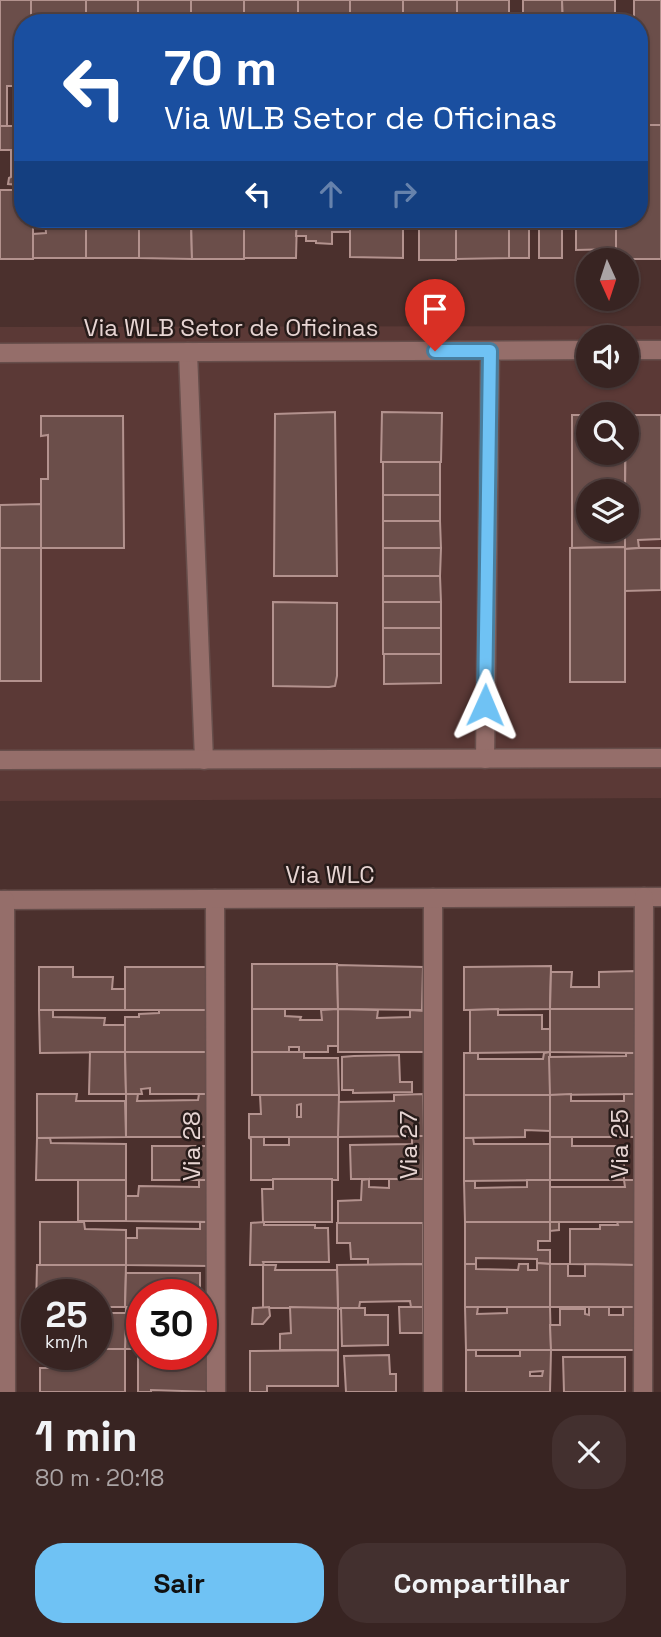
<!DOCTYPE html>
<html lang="pt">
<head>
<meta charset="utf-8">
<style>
	:root { --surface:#382422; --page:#43302f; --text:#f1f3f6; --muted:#aba4a5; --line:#524140; --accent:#6fc2f4 }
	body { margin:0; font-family:"Space Grotesk",sans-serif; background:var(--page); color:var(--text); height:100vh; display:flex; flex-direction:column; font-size:26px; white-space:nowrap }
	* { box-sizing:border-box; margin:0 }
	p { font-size:23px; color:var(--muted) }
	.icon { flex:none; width:38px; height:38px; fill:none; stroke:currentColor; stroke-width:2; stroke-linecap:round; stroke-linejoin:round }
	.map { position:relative; height:1392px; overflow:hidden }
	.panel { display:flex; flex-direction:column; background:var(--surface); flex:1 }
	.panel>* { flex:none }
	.top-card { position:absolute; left:14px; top:14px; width:634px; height:214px; border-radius:28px; box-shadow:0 2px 5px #0004,0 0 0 2px var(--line); background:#1a4fa0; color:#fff; overflow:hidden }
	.needle { width:46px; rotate:177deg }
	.tools { position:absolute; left:576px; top:248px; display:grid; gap:14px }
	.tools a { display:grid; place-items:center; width:63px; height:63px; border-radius:50%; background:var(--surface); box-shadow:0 2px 5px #0004,0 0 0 2px var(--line); font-size:35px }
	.speed { position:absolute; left:21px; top:1279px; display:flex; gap:14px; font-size:35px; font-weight:700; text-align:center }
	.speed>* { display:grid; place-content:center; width:91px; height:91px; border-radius:50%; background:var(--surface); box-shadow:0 2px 5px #0004,0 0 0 2px var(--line); line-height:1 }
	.speed small { font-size:18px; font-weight:400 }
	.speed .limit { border:10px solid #d22; background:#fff; color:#111 }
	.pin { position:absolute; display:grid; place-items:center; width:60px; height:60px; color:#fff; margin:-72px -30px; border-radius:50% 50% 50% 0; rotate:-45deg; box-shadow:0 0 7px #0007 }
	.pin .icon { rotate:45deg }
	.me { position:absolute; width:77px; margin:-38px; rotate:1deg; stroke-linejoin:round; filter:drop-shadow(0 0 5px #0008) }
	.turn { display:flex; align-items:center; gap:24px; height:147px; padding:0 35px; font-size:32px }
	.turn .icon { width:91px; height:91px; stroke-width:2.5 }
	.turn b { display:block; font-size:49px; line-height:60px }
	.lanes { display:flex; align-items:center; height:66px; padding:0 35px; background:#0003; justify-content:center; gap:35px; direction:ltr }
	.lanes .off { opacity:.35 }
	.round { display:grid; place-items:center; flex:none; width:74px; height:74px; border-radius:28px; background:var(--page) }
	.overview { display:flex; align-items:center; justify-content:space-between; height:119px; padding:0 35px }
	h1 { font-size:42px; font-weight:700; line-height:52px }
	.action { display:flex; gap:14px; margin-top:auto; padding:14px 35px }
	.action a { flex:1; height:80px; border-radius:28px; background:var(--accent); color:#111; font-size:28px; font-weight:700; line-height:80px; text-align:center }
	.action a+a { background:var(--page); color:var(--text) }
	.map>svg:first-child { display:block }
</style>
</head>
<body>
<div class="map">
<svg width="661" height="1392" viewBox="0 0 661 1392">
	<rect width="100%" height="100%" fill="#4b302d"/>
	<!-- built -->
	<path fill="#5b3936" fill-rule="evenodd" d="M661,326V798L0,801V327ZM588,338H626V376H588ZM588,415H626V453H588ZM588,492H626V530H588Z"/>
	<!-- building -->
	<g fill="#6b4e4a" stroke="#b3928e" stroke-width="2" fill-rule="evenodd">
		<polygon points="0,0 31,0 31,23 23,23 23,86 7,86 7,126 0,126"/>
		<rect x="31" y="0" width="55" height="23"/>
		<rect x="86" y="0" width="52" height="23"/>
		<rect x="138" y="0" width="53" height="23"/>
		<rect x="191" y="0" width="53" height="23"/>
		<rect x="244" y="0" width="54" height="23"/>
		<rect x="298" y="0" width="52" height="23"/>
		<rect x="350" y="0" width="53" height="23"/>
		<rect x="403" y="0" width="54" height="23"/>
		<rect x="457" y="0" width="52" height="23"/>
		<polygon points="523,0 562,0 563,23 523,23"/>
		<polygon points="562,0 615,0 615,23 563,23"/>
		<polygon points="634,0 661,0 661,125 639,125 639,23 634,23"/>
		<polygon points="639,125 661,125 661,259 616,259 616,221 623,221 623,219 639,219"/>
		<polygon points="0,126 23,126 23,188 20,188 20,185 8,184 9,178 11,177 11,150 0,150"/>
		<polygon points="0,190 23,190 23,219 33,219 33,259 0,259"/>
		<polygon points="45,219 86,219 86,258 33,258 33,234 46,233"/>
		<rect x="86" y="219" width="53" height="39"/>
		<polygon points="139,219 191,219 192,259 139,258"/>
		<polygon points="191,219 244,219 244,259 192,259"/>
		<polygon points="244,219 297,219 296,258 244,258"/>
		<polygon points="297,219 350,219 350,232 332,232 332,244 316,243 316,241 306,241 306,236 296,236"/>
		<polygon points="350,219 403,219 403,258 350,257"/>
		<rect x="419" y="219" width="37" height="41"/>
		<polygon points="456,219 509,219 509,258 456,259"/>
		<rect x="539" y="219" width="23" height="39"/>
		<polygon points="576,219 616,219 616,249 576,250"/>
		<rect x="509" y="222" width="20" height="36"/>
		<polygon points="335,412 337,576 274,576 275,414"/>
		<polygon points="382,412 442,413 441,462 381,462"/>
		<polygon points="572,415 588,415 588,453 625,453 625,492 588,492 588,530 625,530 625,547 572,548"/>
		<polygon points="626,415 661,415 661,539 638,540 639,548 625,549 625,530 626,530 626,492 625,492 625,490"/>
		<polygon points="41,416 123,416 124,548 41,548 41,479 48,479 48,435 41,436"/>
		<rect x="383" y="462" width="57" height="33"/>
		<rect x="383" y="495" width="57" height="26"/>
		<polygon points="41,504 41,548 0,548 0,505"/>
		<polygon points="383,521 440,521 441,548 383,548"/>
		<polygon points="625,547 625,682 570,682 570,548"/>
		<rect x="0" y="548" width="41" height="133"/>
		<polygon points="383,548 441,548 440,576 383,576"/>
		<polygon points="639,548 661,548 661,590 625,591 625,549"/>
		<polygon points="383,576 440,576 441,602 383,602"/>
		<polygon points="273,602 337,603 337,676 335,686 329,687 273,686"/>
		<rect x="383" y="602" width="58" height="26"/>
		<rect x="383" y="628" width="58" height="26"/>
		<polygon points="384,654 441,654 441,683 384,684"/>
		<polygon points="252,964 337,964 338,1009 252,1009"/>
		<polygon points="337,965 423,967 422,1010 338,1009"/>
		<polygon points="551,966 550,1009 464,1010 464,967"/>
		<polygon points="39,967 73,967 73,977 113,977 112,989 125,989 125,1010 39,1010"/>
		<rect x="125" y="967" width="85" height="43"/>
		<polygon points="636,971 635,1009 550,1009 551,972 572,972 571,987 599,987 599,972"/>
		<polygon points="252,1009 285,1009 285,1016 301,1017 300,1020 322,1020 321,1010 338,1009 338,1046 328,1046 328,1052 299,1052 299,1047 289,1047 289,1052 252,1052"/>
		<polygon points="338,1009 378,1010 377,1018 410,1017 410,1010 425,1011 425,1052 338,1052"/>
		<polygon points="498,1009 498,1015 542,1015 542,1029 550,1029 550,1052 470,1053 470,1010"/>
		<polygon points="550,1009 635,1009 635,1053 550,1052"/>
		<polygon points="39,1010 53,1010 53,1017 105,1018 104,1025 125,1025 125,1052 40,1053"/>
		<polygon points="159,1010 210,1010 210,1052 125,1052 125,1017 139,1017 139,1014 159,1013"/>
		<polygon points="90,1052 125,1052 126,1094 89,1094"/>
		<polygon points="125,1052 210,1052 210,1094 150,1094 150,1088 141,1089 142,1094 126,1094"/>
		<polygon points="252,1052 304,1052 304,1058 338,1058 339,1095 252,1095"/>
		<polygon points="550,1052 550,1095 464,1095 464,1053 478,1053 478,1059 543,1059 544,1053"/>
		<polygon points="626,1053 635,1053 635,1094 550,1095 549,1057 626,1056"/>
		<polygon points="399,1055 400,1082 412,1082 412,1092 353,1093 353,1090 342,1090 342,1057 354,1056"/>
		<polygon points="37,1094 77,1094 76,1101 125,1101 126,1137 37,1138"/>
		<polygon points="126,1094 138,1094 137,1101 198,1100 199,1094 210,1094 210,1137 126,1137"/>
		<polygon points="423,1094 424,1136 338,1137 338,1102 394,1101 394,1095"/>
		<polygon points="571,1094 571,1101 624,1101 624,1094 635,1094 635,1137 550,1137 550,1095"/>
		<path d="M260,1095H339L338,1137H249V1114H261ZM301,1104V1117H297V1105Z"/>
		<polygon points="464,1095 550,1095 550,1131 525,1130 525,1137 464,1138"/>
		<polygon points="412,1136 424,1136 423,1179 351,1179 350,1145 412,1144"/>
		<polygon points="249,1137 264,1137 264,1145 289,1145 289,1137 338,1137 338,1180 251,1180 251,1139 249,1138"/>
		<polygon points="550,1137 572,1137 572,1146 624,1146 624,1180 550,1180"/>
		<polygon points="37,1138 50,1138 51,1143 126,1144 126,1180 36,1180"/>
		<polygon points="464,1138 473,1138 474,1144 550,1144 550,1180 464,1181"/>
		<rect x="152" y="1146" width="58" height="34"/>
		<polygon points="273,1179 332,1179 332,1222 263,1222 262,1189 273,1189"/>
		<polygon points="369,1179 369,1187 389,1188 389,1179 426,1179 426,1223 338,1223 338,1201 361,1200 362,1180"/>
		<rect x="78" y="1180" width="48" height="41"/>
		<polygon points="199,1180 210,1180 210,1222 126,1221 126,1196 138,1196 139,1186 199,1187"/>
		<polygon points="527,1180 550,1180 550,1222 465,1222 464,1181 475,1181 475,1188 527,1187"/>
		<polygon points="624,1180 635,1180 635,1222 550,1222 550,1187 625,1187"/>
		<polygon points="40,1222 84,1222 85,1229 126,1230 126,1265 40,1265"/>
		<polygon points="200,1222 210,1222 210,1266 126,1265 126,1238 137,1238 137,1228 200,1229"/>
		<polygon points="264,1222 264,1225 315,1225 315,1228 328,1228 329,1262 263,1262 264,1265 250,1265 251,1223"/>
		<polygon points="465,1222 550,1222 550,1241 538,1241 538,1250 550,1250 550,1264 537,1263 537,1259 476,1258 476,1264 465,1264"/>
		<polygon points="550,1222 559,1222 559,1230 550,1231"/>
		<polygon points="617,1222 635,1222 635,1265 570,1264 570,1229 600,1229 600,1225 618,1225"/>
		<polygon points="337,1223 423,1223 423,1264 368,1265 368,1259 351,1259 350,1243 337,1243"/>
		<polygon points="537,1263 550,1264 550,1307 465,1307 465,1264 476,1264 476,1269 518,1270 519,1264 528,1264 528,1270 537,1270"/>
		<polygon points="423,1264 423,1307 411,1307 410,1301 360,1302 359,1308 338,1309 337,1265"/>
		<polygon points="550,1264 568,1264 568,1276 585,1276 585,1264 635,1265 635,1307 550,1307"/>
		<polygon points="37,1265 126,1265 125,1307 96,1307 96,1295 37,1295 36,1308"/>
		<polygon points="263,1265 276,1265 275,1270 337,1270 338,1308 263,1308"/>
		<polygon points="126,1273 200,1273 200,1295 142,1295 142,1307 125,1307"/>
		<polygon points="126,1307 142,1307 142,1349 125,1349"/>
		<polygon points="269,1307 270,1316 263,1324 252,1324 253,1308"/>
		<polygon points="290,1307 338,1308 338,1350 280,1350 280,1334 291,1333"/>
		<polygon points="399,1307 423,1307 423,1333 400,1333"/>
		<polygon points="465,1307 478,1307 477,1314 507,1313 507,1307 550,1307 551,1350 466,1350"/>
		<polygon points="589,1307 609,1307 609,1315 623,1315 623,1307 635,1307 635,1350 551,1350 550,1325 560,1325 560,1309 585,1309 585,1314 589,1315"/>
		<polygon points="341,1308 365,1308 365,1315 388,1315 388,1345 342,1346"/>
		<polygon points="96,1313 126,1313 125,1349 96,1349"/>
		<rect x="201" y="1330" width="9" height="19"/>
		<polygon points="96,1349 125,1349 125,1392 40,1392 40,1368 64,1368 64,1354 96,1354"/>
		<polygon points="201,1349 210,1349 214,1392 151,1390 151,1392 138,1392 138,1354 150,1356 200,1356"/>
		<polygon points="338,1350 338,1386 267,1386 267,1392 250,1392 250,1351"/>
		<path d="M466,1350H476V1356H520V1350H551L550,1392H466ZM543,1371L542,1376H530V1372Z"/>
		<polygon points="389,1355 390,1374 396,1374 396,1392 346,1392 344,1356"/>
		<polygon points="563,1357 625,1357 625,1392 564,1392"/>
	</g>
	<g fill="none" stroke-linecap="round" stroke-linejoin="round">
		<defs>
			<g id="minor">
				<polyline points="626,350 661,350"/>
				<polyline points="188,352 204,760"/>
				<polyline points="0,353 588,350"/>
				<polyline points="485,759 490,351"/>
				<polyline points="0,760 661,758"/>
				<polyline points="433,898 433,1392"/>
				<polyline points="215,899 216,1392"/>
				<polyline points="0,900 661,897"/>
				<polyline points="5,900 6,1392"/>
				<polyline points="643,1392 644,897"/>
			</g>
		</defs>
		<!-- minor casing -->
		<use href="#minor" stroke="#674e4b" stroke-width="21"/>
		<!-- minor -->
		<use href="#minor" stroke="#956e6a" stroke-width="18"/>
	</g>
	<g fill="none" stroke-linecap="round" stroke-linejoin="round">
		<defs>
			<polyline id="route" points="435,351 490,351 485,705"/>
		</defs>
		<!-- route casing -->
		<use href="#route" stroke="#487e9f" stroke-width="18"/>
		<!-- route -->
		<use href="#route" stroke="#6fc2f4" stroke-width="12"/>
	</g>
	<g text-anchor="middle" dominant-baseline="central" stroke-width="5" stroke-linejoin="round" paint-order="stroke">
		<!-- street labels -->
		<g font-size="24" fill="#e7d5d3" stroke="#281c1a">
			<text x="231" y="327">Via WLB Setor de Oficinas</text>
			<text x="330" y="874">Via WLC</text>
			<text transform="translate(619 1144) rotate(-90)">Via 25</text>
			<text transform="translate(408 1145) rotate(-90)">Via 27</text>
			<text transform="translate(191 1146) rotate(-90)">Via 28</text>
		</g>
	</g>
</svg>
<div class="tools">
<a><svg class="needle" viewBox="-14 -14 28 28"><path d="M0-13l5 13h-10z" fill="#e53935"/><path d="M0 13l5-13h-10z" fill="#aba4a5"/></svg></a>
<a><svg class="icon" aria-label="sound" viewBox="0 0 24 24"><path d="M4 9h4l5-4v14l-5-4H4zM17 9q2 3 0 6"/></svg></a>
<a><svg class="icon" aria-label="search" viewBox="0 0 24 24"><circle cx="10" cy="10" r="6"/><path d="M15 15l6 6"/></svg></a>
<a><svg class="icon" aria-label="layers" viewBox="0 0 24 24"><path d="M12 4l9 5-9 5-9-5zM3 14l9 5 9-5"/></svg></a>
</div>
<div class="speed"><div>25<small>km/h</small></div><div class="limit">30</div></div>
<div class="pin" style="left:435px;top:351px;background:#d93025"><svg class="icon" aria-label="arrive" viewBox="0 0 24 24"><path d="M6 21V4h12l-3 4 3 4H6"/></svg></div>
<svg class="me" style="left:485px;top:705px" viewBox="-20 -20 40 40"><path d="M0-17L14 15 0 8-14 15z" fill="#6fc2f4" stroke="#fff" stroke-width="4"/></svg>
<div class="top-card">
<div class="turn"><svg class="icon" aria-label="left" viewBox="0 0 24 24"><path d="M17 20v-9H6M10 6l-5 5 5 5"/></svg><div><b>70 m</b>Via WLB Setor de Oficinas</div></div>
<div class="lanes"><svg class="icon" aria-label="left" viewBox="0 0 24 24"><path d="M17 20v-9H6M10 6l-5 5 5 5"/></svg><svg class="icon off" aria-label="ahead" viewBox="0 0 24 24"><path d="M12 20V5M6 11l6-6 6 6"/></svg><svg class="icon off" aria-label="right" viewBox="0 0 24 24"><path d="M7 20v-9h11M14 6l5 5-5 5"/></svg></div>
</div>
</div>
<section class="panel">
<div class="overview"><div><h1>1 min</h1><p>80 m · 20:18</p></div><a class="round"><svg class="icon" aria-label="close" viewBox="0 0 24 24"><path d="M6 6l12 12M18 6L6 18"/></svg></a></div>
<div class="action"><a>Sair</a><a>Compartilhar</a></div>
</section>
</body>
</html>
